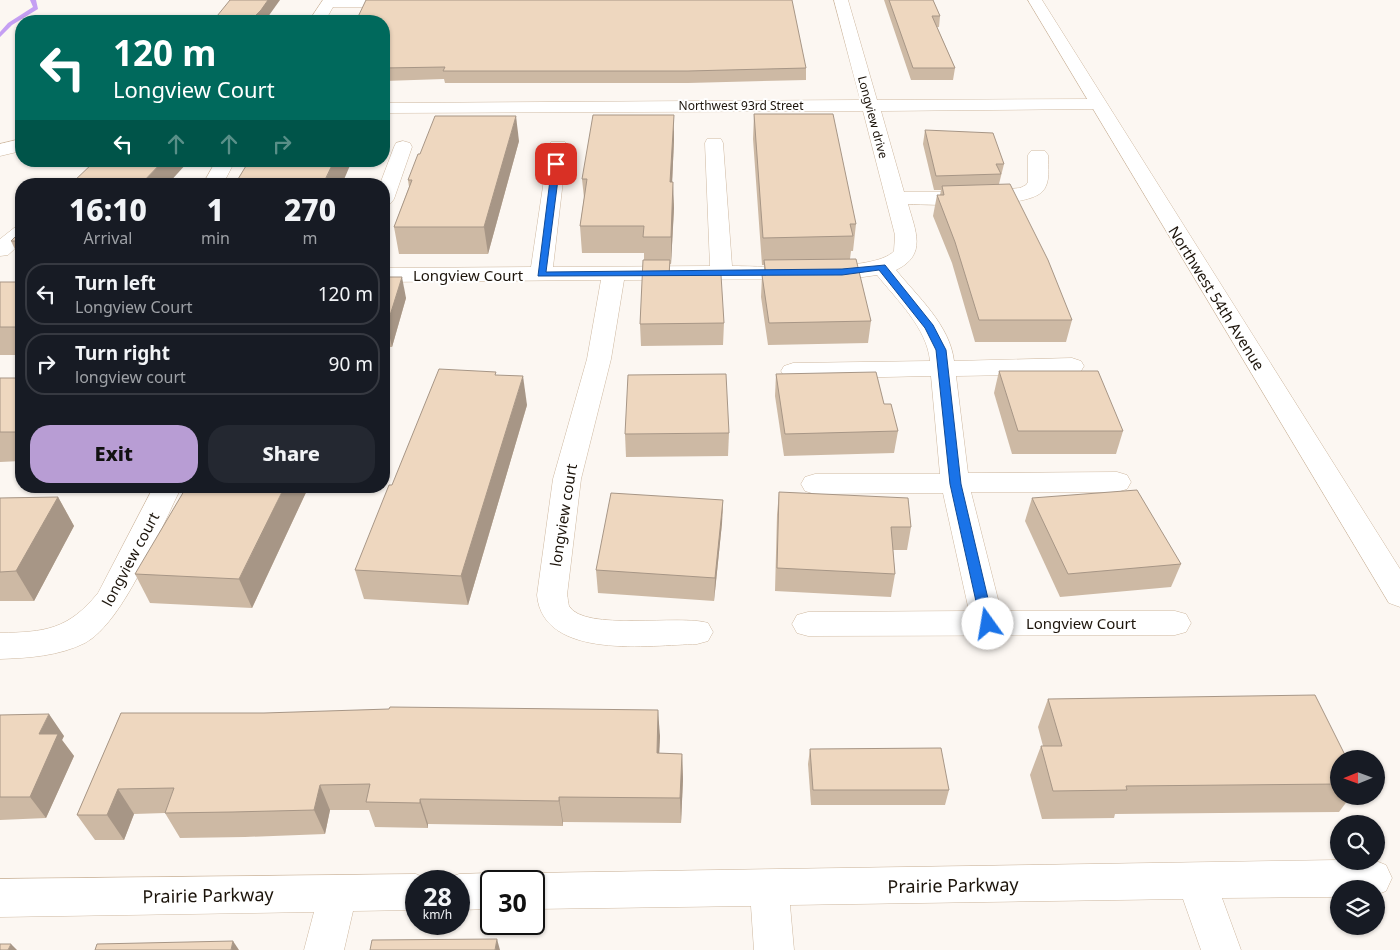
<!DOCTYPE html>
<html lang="en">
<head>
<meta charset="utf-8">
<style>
	:root { --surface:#171b24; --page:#242831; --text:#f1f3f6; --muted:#9ea1a6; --line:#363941; --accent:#b89dd4 }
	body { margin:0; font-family:"Noto Sans",sans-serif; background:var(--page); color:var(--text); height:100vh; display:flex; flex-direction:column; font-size:19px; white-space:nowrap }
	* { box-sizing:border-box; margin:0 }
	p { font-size:16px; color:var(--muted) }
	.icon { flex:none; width:28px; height:28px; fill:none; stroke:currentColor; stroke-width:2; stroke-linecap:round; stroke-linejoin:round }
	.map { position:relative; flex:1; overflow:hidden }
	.details { position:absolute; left:15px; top:178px; width:375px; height:315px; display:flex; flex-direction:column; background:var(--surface); border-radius:20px; box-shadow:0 1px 4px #0004 }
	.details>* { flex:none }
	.guide { position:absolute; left:15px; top:15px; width:375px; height:152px; border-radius:20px; box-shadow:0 1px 4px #0004; background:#00695c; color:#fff; overflow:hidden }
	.needle { width:32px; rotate:269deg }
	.fabs { position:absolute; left:1330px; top:750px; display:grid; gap:10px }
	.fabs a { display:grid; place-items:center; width:55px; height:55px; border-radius:50%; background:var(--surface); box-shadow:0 1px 4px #0004; font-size:25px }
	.speed { position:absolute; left:405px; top:870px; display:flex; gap:10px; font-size:25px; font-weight:700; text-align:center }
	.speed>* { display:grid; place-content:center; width:65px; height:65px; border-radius:50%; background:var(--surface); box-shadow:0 1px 4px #0004; line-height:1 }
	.speed small { font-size:12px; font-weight:400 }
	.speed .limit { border:2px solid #111; border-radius:8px; background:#fff; color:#111 }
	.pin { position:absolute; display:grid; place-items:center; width:42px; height:42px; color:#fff; margin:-21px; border-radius:10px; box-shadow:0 2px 8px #0006 }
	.me { position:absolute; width:55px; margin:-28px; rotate:347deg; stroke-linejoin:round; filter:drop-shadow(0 0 4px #0008) }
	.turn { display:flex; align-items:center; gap:18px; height:105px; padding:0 15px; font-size:22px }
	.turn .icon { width:65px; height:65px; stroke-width:2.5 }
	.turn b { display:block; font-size:35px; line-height:42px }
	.lanes { display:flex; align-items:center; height:48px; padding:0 15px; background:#0003; justify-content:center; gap:25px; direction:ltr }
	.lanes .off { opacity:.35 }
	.eta { display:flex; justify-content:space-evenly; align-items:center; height:85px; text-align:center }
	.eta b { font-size:30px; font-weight:800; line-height:35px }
	.cta { display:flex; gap:10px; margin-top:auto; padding:10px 15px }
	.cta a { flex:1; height:58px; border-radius:20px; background:var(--accent); color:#111; font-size:20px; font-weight:800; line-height:58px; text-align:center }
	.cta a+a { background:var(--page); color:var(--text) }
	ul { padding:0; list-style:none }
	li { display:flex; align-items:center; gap:15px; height:62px; margin:0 10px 8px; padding:0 5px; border:2px solid var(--line); border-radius:20px }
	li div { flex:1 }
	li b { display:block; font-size:19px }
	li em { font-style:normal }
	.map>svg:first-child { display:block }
</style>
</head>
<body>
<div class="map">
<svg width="1400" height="950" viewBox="0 0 1400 950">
	<rect width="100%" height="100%" fill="#fcf7f2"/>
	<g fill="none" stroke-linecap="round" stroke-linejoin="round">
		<!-- stream -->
		<polygon fill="#c59ff3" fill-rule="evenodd" points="30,0 36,0 38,9 12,25 0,37 0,32 8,23 33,7"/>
		<defs>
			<g id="street">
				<polygon points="323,0 408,0 410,2 402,7 333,7 325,21 309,21"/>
				<path d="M834,0H848L877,100L1098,99L1104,100L1107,104L1104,108L1098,109L881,111L904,192H969L1020,188L1026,185L1028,182V155L1031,151H1045L1048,155C1048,167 1051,183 1042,192C1025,209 933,205 908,204C915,230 928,255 896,270C917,296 950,325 954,361L1072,358L1081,361L1084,366L1081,371L1072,374L956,376L968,473L1117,472L1127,475L1131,482L1127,489L1117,492H971L1001,611H1175L1186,614L1191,623L1186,632L1175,635L808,636L797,633L792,624L797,615L808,612L969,611L943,493L815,494L805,491L801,484L805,477L815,474H940L931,376L793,379L784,376L781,371L784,366L793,363L930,361C927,328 897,300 877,275L849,279L624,280L611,359L581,479L567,595C568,598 568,603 569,606C584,632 681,614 708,623L713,632L708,641L697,644C651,645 543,661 537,595L553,479L587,359L601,280L384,282V268L531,267L549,146L551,142H565L567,146L553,267L710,266L705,143L707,139H721L723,143L732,266C764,266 875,273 894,251L895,235L863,111L384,113V103L860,100Z"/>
				<polygon points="21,139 21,151 0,156 0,144"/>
				<polygon points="403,141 410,143 412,147 394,199 391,203 384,205 384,184 380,184 394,147 396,143"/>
				<polygon points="216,161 235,161 223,184 203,184"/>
				<polygon points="21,226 21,243 8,255 0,256 0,239 14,228"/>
				<path d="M154,486H182C161,527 124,622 85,643C59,656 29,658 0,659V633C45,632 68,630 98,593Z"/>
				<polygon points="1339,860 1376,861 1386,865 1392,878 1386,891 1376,895 1376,889 1339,889 1339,897 1222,898 1241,950 1201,950 1183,899 790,905 794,950 754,950 751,906 534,909 534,881 519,881 520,878 534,873"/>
				<polygon points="491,873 505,878 506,881 491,881 491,909 459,910 459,881 444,881 445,879 459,874"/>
				<polygon points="416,874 431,881 416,881 416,910 353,911 344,950 304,950 314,912 0,917 0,879"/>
			</g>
			<polygon id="secondary" points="1028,0 1042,0 1400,569 1400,607 1389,603"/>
		</defs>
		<!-- street casing -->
		<use href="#street" stroke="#ceb8a0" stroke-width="1"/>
		<!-- secondary casing -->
		<use href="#secondary" stroke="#ceb8a0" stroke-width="1"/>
		<!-- street -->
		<use href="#street" fill="#fff" fill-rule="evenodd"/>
		<!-- secondary -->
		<use href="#secondary" fill="#fff" fill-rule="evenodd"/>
	</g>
	<!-- wall -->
	<g fill="#cdb9a4">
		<polygon points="884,0 933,0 940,16 939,27 937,27 955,68 953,80 911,80"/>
		<polygon points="384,21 806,68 806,80 688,83 445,83 444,79 384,81"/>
		<polygon points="754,114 856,224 853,251 851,251 850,259 871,321 868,343 768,345 761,297 762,275 764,275 764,265 762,265 753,139"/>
		<polygon points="925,130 1004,164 999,184 1072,320 1066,342 975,342 952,263 933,216 937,195 940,195 941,190 934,190 923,144"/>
		<polygon points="674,140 672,182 674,208 671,264 670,264 670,275 724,323 723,345 641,346 640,324 644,260 644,253 582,253 580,226 584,198 582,179"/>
		<polygon points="519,141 488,254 399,254 394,227 409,187 408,180"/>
		<polygon points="21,231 21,262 11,241"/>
		<polygon points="384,277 406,298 392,347 384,347"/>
		<rect x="0" y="282" width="21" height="73"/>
		<polygon points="999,371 1123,431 1116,454 1012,454 994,393"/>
		<polygon points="776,374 884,404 898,431 894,453 784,456 775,396"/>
		<polygon points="0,378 21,378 21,461 0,462"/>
		<polygon points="527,405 468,605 364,599 355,570 392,485"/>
		<polygon points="729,433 728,456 626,457 625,434"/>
		<polygon points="309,486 252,608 150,603 135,574"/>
		<polygon points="779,492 911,527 907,550 893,550 895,574 891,597 775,591 777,515"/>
		<polygon points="58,497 74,526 34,601 0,601 0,498"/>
		<polygon points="1032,498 1181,564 1171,587 1060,597 1025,521"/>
		<polygon points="723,500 722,523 714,601 598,593 596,570"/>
		<polygon points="1048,699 1339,759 1339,796 1351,796 1339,812 1115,814 1114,818 1042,819 1030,775 1041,746 1043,746 1038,727"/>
		<polygon points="121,713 660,736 659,753 682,754 683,779 681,823 563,822 563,826 428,824 428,828 375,827 369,810 330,810 325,834 245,837 180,838 165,813 134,814 124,840 95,840 77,815"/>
		<polygon points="0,715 64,736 62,740 74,756 46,818 0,820"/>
		<polygon points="810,749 949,790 945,805 811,805 808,764"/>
	</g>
	<!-- shaded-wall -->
	<g fill="#a79686">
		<polygon points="268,0 280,0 265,21 250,21"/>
		<polygon points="674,115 674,140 671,208 670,182"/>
		<polygon points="516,116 519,141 488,254 484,227"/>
		<polygon points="163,161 187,161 187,163 168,184 141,184"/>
		<polygon points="334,161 352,161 342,184 323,184"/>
		<polygon points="673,182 674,208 671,264 671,237"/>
		<polygon points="402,277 406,298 392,347 387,325"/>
		<polygon points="523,376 527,405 468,605 461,576"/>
		<polygon points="285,486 309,486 252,608 239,579"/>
		<polygon points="58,497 74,526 34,601 16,571"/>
		<polygon points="723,500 722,523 714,601 715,578"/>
		<polygon points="658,710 660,736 658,779 657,753"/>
		<polygon points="49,714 64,736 62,740 74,756 46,818 30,797 39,734"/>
		<polygon points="682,754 683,779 681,823 680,798"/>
		<polygon points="320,785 330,810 325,834 314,810"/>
		<polygon points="118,789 134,814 124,840 107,815"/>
		<polygon points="559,797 563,822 563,826 559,801"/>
		<polygon points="420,799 428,824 428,828 420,803"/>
		<polygon points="497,939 500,950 495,950"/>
		<polygon points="233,941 239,950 231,950"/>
		<polygon points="11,944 17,950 8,950"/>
	</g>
	<!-- building -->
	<g fill="#eed7bf" stroke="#a79686">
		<polygon points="230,0 268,0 261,10 250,21 213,21"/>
		<polygon points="366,0 792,0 806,68 688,71 443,71 445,67 384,68 384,21 356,21"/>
		<polygon points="889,0 933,0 940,16 932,16 955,68 913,68"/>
		<polygon points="754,114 833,114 856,224 850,224 853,236 763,238"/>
		<polygon points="593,115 674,115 670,182 673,182 671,237 643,237 644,226 580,226 587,179 582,179"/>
		<polygon points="435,116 516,116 484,227 394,227 412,180 408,180 418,154 420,154"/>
		<polygon points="925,130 993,133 1004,164 996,164 1001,174 936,176"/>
		<polygon points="95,161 163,161 141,184 71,184"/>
		<polygon points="249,161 334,161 323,184 235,184"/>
		<polygon points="1010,184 1048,260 1072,320 979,320 955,242 937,195 944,195 942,186"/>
		<polygon points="21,231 21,241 11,241"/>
		<polygon points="856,259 871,321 769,323 762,275 766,275 764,260"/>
		<polygon points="643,260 670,260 669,275 721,275 724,323 640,324"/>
		<polygon points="384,277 402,277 387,325 384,325"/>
		<rect x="0" y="282" width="21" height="45"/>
		<polygon points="439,369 496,372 495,375 523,376 461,576 355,570 389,485 392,485"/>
		<polygon points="999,371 1098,371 1123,431 1018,431"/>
		<polygon points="876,372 884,404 891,404 898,431 785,434 776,374"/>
		<polygon points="726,374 729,433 625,434 628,375"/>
		<rect x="0" y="378" width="21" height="54"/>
		<polygon points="187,486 285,486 239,579 135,574"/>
		<polygon points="1137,490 1181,564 1068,574 1032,498"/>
		<polygon points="779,492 908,498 911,527 891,527 895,574 777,568"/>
		<polygon points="611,493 723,500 715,578 596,570"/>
		<polygon points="58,497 16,571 0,572 0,498"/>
		<polygon points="1315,695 1347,759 1339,759 1339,784 1126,786 1127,790 1053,791 1041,746 1062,746 1048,699"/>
		<polygon points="390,707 658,710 657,753 682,754 680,798 559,797 559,801 420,799 420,803 366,802 370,784 320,785 314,810 232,812 165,813 174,788 118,789 107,815 77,815 121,713 264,713 389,709"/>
		<polygon points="49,714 39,734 58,734 30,797 0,797 0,715"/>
		<polygon points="941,748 949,790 813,790 810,749"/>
		<polygon points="497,939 495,950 370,950 372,940"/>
		<polygon points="233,941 231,950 95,950 97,944"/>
		<polygon points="0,944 11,944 8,950 0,950"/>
	</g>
	<!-- route -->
	<polygon fill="#1a73e8" stroke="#114b97" points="556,161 560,164 546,272 842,269 885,265 933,325 946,350 961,484 994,624 992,627 983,627 981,624 950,484 936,350 925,328 879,270 842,275 538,276 552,164"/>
	<g text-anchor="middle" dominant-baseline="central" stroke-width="4" stroke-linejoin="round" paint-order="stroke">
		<!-- far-street labels -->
		<g font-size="12" fill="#1c140b" stroke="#fff">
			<text x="741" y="105">Northwest 93rd Street</text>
			<text transform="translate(873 117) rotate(75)">Longview drive</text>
		</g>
		<!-- street labels -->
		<g font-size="15" fill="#1c140b" stroke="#fff">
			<text x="468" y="275">Longview Court</text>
			<text transform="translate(1217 298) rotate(58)">Northwest 54th Avenue</text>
			<text transform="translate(563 515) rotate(-81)">longview court</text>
			<text transform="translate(130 559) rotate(-62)">longview court</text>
			<text x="1081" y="623">Longview Court</text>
		</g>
		<!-- near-street labels -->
		<g font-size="18" fill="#1c140b" stroke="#fff">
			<text transform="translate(953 885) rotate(-1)">Prairie Parkway</text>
			<text transform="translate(208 895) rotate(-1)">Prairie Parkway</text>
		</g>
	</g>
</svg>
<div class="fabs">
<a><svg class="needle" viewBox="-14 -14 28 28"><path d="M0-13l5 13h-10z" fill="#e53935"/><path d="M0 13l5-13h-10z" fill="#9ea1a6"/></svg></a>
<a><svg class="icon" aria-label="search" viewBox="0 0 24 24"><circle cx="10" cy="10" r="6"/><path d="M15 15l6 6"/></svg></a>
<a><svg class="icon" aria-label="layers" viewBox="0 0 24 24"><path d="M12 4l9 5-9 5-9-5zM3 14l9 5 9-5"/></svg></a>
</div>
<div class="speed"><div>28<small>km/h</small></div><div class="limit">30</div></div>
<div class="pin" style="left:556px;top:164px;background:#d93025"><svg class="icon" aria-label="arrive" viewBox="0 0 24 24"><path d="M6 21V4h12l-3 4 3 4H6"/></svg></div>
<svg class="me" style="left:988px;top:624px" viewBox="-20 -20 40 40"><circle r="19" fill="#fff"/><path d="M0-13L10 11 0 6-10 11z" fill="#1a73e8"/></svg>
<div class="guide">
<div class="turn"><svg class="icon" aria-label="left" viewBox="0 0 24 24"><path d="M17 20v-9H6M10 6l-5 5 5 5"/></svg><div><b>120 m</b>Longview Court</div></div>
<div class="lanes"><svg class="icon" aria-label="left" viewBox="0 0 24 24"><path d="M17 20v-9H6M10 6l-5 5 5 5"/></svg><svg class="icon off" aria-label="ahead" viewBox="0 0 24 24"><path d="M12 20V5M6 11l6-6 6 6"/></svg><svg class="icon off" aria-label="ahead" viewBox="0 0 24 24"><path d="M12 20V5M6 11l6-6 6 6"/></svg><svg class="icon off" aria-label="right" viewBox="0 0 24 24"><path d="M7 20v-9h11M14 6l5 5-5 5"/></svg></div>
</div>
<section class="details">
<div class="eta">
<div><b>16:10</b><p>Arrival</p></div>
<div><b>1</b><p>min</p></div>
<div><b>270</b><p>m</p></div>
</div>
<ul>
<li><svg class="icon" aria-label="left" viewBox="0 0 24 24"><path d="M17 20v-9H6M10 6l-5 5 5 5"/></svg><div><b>Turn left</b><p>Longview Court</p></div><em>120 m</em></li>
<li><svg class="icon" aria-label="right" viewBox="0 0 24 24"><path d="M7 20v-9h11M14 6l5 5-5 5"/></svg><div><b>Turn right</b><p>longview court</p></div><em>90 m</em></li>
</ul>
<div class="cta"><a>Exit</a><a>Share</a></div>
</section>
</div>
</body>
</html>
